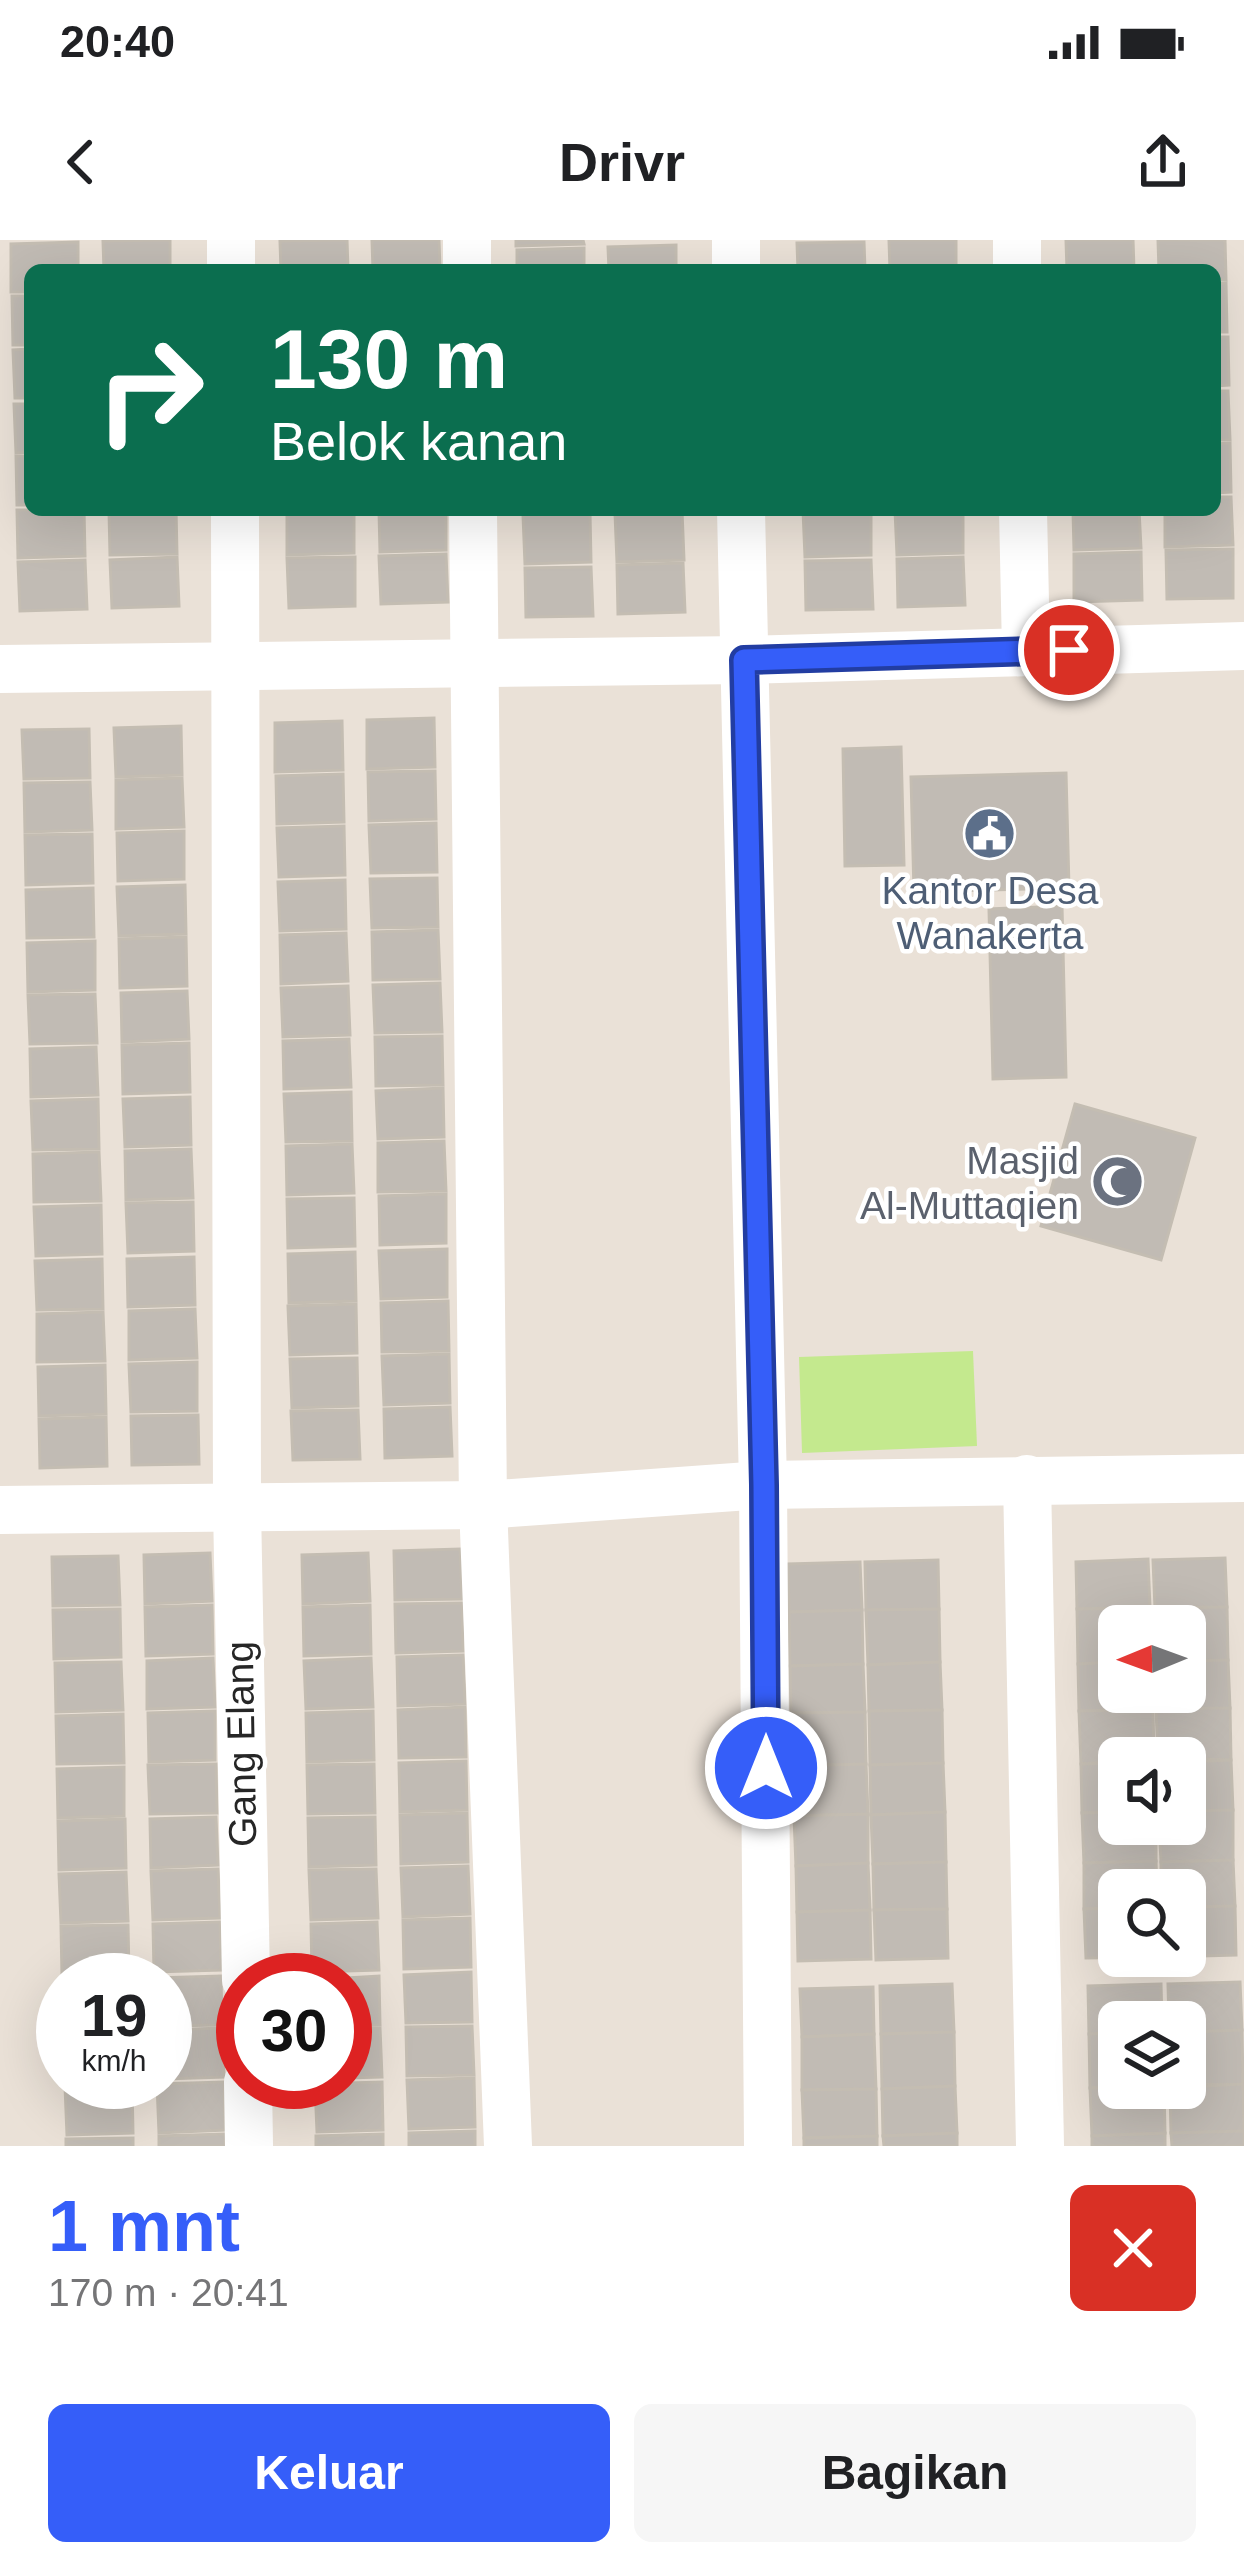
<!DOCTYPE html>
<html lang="id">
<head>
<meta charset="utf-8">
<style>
	:root { --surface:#fff; --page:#f6f6f6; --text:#202124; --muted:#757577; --accent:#355ef9 }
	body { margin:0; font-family:Helvetica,sans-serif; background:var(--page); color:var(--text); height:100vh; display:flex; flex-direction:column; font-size:45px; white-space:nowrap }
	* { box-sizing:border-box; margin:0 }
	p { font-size:39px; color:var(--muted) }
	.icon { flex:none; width:66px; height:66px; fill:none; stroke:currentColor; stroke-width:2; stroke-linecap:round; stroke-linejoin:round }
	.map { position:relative; height:1906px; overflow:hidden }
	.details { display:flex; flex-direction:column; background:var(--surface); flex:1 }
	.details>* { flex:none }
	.banner { position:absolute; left:24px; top:24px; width:1197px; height:252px; border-radius:18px; box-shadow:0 12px 48px #0002; background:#0b6e4f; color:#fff; overflow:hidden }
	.needle { width:78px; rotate:269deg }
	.fabs { position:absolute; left:1098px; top:1365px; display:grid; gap:24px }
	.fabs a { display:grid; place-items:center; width:108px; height:108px; border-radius:18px; background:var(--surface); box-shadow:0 12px 48px #0002; font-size:60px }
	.speed { position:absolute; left:36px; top:1713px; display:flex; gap:24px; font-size:60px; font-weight:700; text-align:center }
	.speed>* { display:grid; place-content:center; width:156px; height:156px; border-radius:50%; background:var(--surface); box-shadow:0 12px 48px #0002; line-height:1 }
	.speed small { font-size:30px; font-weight:400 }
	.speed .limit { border:18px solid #d22; background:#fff; color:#111 }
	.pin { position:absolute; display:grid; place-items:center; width:102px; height:102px; color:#fff; margin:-51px; border:6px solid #fff; border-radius:50%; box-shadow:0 3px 12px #0007 }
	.me { position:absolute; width:132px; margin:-66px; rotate:0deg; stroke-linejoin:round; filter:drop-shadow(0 0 9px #0008) }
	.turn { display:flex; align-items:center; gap:42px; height:252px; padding:0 48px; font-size:54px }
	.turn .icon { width:156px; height:156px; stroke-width:2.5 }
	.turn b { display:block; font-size:84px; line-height:102px }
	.round { display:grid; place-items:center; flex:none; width:126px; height:126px; border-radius:18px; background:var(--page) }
	.summary { display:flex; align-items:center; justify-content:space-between; height:204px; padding:0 48px }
	h1 { font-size:72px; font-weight:600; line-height:90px; color:var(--accent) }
	.action { display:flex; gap:24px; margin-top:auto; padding:24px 48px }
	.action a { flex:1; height:138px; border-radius:18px; background:var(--accent); color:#fff; font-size:48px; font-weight:600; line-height:138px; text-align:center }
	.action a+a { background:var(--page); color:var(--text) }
	.status { display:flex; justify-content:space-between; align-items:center; height:84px; padding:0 60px; background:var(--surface); direction:ltr }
	.status svg { height:33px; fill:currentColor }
	header { display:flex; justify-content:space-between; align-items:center; height:156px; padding:0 48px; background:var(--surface); font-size:54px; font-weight:600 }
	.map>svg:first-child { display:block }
</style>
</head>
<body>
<div class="status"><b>20:40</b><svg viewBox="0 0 49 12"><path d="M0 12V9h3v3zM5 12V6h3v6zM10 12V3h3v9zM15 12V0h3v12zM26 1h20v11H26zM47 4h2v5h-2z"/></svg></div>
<header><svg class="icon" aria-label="back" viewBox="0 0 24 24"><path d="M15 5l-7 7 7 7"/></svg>Drivr<svg class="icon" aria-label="share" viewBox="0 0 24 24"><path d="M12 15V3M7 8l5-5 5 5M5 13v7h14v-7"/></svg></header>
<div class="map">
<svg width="1244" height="1906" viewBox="0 0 1244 1906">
	<rect width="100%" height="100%" fill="#eae1d7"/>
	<!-- pitch -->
	<polygon fill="#c4e98e" points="973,1111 977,1206 802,1213 799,1117"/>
	<!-- building -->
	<g fill="#c1bbb4" stroke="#c4bdb2" stroke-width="3">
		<polygon points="170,0 170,30 104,30 103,1"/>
		<polygon points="347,0 348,30 281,30 280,1"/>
		<polygon points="372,0 439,0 440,30 373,30"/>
		<polygon points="516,0 583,0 584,4 516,6"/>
		<polygon points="889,0 956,0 956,30 890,30"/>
		<polygon points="1066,0 1133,0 1134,30 1067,30"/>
		<polygon points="1158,0 1225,0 1226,40 1215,40 1215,30 1159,30"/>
		<polygon points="78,2 78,30 30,30 30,52 11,52 11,4"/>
		<polygon points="864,2 865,30 798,30 797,3"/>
		<polygon points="676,5 676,30 609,30 608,7"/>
		<polygon points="584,8 584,30 517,30 517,10"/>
		<polygon points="1226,43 1227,92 1215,92 1215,44"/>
		<polygon points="12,56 30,56 30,105 13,105"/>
		<polygon points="1215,97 1228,97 1229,145 1215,146"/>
		<polygon points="30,109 30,158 15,158 13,110"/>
		<polygon points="1215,151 1228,151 1230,200 1215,200"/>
		<polygon points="14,164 30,164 30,212 16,213"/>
		<polygon points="1230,203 1231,252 1215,253 1215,204"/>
		<polygon points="16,216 30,216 30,265 17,265"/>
		<polygon points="1215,257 1231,257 1233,305 1165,307 1165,270 1215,270"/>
		<polygon points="17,270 84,270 85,316 18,318"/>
		<polygon points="109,270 176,270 177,314 110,315"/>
		<polygon points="287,270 354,270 354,313 287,315"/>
		<polygon points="379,270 446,270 446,310 380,312"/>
		<polygon points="803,270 871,270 871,315 805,317"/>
		<polygon points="895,270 963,270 963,313 897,315"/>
		<polygon points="1073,270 1139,270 1141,308 1074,310"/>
		<polygon points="682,271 684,320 617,322 615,273"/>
		<polygon points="590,274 591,322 525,324 523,275"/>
		<polygon points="1233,309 1233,358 1167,359 1166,310"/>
		<polygon points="1141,312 1142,360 1074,362 1074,314"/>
		<polygon points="446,314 448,362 381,364 379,316"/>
		<polygon points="177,317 179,366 112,368 110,320"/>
		<polygon points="355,317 355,366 289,368 287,318"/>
		<polygon points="963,317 965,365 898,367 897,319"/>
		<polygon points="85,320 87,369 20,371 18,322"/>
		<polygon points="871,320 873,369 806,370 805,321"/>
		<polygon points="683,323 685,372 618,374 617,325"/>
		<polygon points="591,327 593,376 526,377 525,328"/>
		<polygon points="434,478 435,527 367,529 367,480"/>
		<polygon points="342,481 343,530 275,532 275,483"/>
		<polygon points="181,486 182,535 116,537 114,488"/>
		<polygon points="89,489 90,538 24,539 22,490"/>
		<polygon points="901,507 904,625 845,626 843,509"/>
		<polygon points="435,531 436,579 369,581 368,532"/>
		<polygon points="1066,533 1069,648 914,652 911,537"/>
		<polygon points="343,534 344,582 277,584 276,536"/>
		<polygon points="182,538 184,587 116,589 116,540"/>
		<polygon points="90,542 92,590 25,592 24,543"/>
		<polygon points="436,583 437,632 371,633 369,585"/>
		<polygon points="344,586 345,635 279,637 277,588"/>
		<polygon points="184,591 184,639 118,641 117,593"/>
		<polygon points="92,594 93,643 26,645 25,595"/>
		<polygon points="437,638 438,687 372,688 370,639"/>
		<polygon points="345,640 346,689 280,691 278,642"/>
		<polygon points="185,645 186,694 119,696 117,647"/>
		<polygon points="93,648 94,697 27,698 26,650"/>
		<polygon points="1062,666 1066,837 993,839 989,669"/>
		<polygon points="438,690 440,739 373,740 372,692"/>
		<polygon points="346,693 348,741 281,744 280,695"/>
		<polygon points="186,697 187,746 120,748 119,699"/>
		<polygon points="95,701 95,750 28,752 27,703"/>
		<polygon points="440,743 442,792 375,793 373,745"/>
		<polygon points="348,746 350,795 283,797 281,748"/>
		<polygon points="187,751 189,799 122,802 121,753"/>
		<polygon points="95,754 97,803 30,804 28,755"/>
		<polygon points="442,796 443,845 376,846 375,797"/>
		<polygon points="349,799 351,847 284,849 283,801"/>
		<polygon points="189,803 190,852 123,854 122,805"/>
		<polygon points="96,807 98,855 31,857 30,809"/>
		<polygon points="443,848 444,897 378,899 376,851"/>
		<polygon points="351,852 352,901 286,902 284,854"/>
		<polygon points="190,857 191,905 125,907 123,859"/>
		<polygon points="98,859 99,909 33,910 31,861"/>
		<polygon points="1075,864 1195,898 1161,1020 1041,986"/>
		<polygon points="444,901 446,951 378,952 378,903"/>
		<polygon points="352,904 354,953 287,955 286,906"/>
		<polygon points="191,909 193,958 126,960 125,911"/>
		<polygon points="99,912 101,961 34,962 33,914"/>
		<polygon points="446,954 446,1003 380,1005 379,956"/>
		<polygon points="354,958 355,1006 288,1008 287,959"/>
		<polygon points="193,962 194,1011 128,1013 126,963"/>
		<polygon points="101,965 102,1014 36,1016 34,967"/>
		<polygon points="447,1009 447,1057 381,1059 379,1011"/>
		<polygon points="355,1012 356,1061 289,1063 288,1014"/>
		<polygon points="194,1017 195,1065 128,1067 127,1019"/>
		<polygon points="102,1019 103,1069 37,1070 35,1021"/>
		<polygon points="448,1061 449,1111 382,1112 381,1063"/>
		<polygon points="356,1064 357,1113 290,1115 288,1066"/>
		<polygon points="195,1069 197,1118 129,1120 129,1071"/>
		<polygon points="103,1072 105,1121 37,1122 37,1074"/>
		<polygon points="449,1114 450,1163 384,1165 382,1116"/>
		<polygon points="357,1118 358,1166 292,1168 290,1119"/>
		<polygon points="197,1122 197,1171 131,1172 129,1124"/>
		<polygon points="105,1125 106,1174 39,1176 38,1127"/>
		<polygon points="450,1167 452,1216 385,1218 384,1169"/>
		<polygon points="358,1170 360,1219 293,1220 291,1171"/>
		<polygon points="198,1175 199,1224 132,1225 131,1176"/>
		<polygon points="106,1177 107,1226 40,1228 39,1179"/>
		<polygon points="460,1309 462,1359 395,1360 394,1311"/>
		<polygon points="210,1313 212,1361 145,1364 144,1315"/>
		<polygon points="368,1313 370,1361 303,1364 302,1315"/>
		<polygon points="118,1316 120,1365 53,1366 52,1317"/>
		<polygon points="1225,1318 1227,1367 1155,1368 1153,1320"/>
		<polygon points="1148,1319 1150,1368 1077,1369 1076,1322"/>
		<polygon points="938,1320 939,1369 866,1370 865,1322"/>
		<polygon points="860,1322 862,1370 789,1372 788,1324"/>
		<polygon points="462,1363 463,1411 396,1413 395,1364"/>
		<polygon points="212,1365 213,1414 146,1416 145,1367"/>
		<polygon points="370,1365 371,1414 304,1416 303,1367"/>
		<polygon points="1227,1367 1228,1420 1185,1421 1185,1386 1155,1386 1155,1368"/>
		<polygon points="1150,1368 1150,1386 1119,1386 1119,1422 1078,1424 1077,1369"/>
		<polygon points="120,1369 121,1417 54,1419 53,1370"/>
		<polygon points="939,1369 940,1422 868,1425 866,1370"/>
		<polygon points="862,1370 863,1424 790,1426 789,1372"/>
		<polygon points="463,1415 465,1464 398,1466 397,1417"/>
		<polygon points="213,1418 215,1467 147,1469 147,1421"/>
		<polygon points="371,1418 373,1467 306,1469 304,1421"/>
		<polygon points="1228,1420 1230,1468 1156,1469 1156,1452 1185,1452 1185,1421"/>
		<polygon points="121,1422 123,1470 56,1472 55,1423"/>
		<polygon points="940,1422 942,1470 869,1471 868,1425"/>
		<polygon points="1119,1422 1119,1452 1152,1452 1153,1469 1079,1471 1078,1424"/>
		<polygon points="863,1424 865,1472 791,1473 790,1426"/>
		<polygon points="465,1467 466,1517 399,1518 398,1470"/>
		<polygon points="1230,1468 1231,1520 1158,1518 1156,1469"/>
		<polygon points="1153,1469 1154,1518 1081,1524 1079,1471"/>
		<polygon points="942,1470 943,1523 870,1525 869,1471"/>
		<polygon points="215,1471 215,1520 149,1522 148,1473"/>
		<polygon points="373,1471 374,1520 307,1522 306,1473"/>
		<polygon points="865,1472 866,1524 793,1526 791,1473"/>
		<polygon points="123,1474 124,1523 57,1524 56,1476"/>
		<polygon points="1231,1520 1233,1570 1185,1571 1185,1522"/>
		<polygon points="466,1521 467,1570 400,1572 399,1523"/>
		<polygon points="943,1523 945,1572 871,1575 870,1525"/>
		<polygon points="1119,1523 1119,1572 1082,1573 1081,1524"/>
		<polygon points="216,1524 217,1573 150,1574 148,1525"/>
		<polygon points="374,1524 375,1573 308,1574 307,1525"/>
		<polygon points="866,1524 868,1574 794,1576 793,1526"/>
		<polygon points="124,1527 124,1576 58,1578 57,1529"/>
		<polygon points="1233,1570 1233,1620 1161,1622 1159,1584 1185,1584 1185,1571"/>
		<polygon points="945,1572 946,1622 873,1624 871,1575"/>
		<polygon points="1119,1572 1119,1584 1156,1584 1156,1621 1084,1623 1082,1573"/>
		<polygon points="467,1573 468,1622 401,1624 400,1575"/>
		<polygon points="868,1574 868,1623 796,1626 794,1576"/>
		<polygon points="216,1577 218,1625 151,1628 150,1579"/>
		<polygon points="375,1577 376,1625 309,1627 308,1578"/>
		<polygon points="125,1579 126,1628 59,1630 58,1581"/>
		<polygon points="1233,1620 1235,1666 1185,1667 1185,1650 1161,1650 1161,1622"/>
		<polygon points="1156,1621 1157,1650 1119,1650 1119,1668 1084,1669 1084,1623"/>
		<polygon points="946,1622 947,1669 874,1670 873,1624"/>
		<polygon points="868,1623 870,1670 797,1672 796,1626"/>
		<polygon points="468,1626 470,1674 403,1677 401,1628"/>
		<polygon points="218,1629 220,1678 153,1680 151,1631"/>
		<polygon points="376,1629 378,1678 311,1680 309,1630"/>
		<polygon points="126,1632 128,1681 61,1683 59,1634"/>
		<polygon points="1235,1666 1236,1715 1163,1717 1185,1716 1185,1667"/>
		<polygon points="1119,1668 1119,1716 1159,1717 1086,1718 1084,1669"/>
		<polygon points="947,1669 948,1718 876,1720 874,1670"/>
		<polygon points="870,1670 871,1719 798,1721 797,1672"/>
		<polygon points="470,1678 471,1727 404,1729 403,1680"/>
		<polygon points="220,1682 221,1730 154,1732 153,1684"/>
		<polygon points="377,1682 379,1730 312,1732 311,1684"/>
		<polygon points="128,1685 129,1734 62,1735 61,1686"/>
		<polygon points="471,1732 472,1782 406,1783 404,1735"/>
		<polygon points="221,1736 222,1785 165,1786 165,1740 154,1738"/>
		<polygon points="379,1736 380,1785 345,1786 345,1740 312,1740"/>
		<polygon points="1240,1742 1242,1790 1185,1792 1185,1782 1169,1782 1168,1744"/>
		<polygon points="952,1744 954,1792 881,1794 880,1746"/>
		<polygon points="1161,1744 1162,1782 1119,1782 1119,1793 1089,1794 1088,1746"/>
		<polygon points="873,1747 874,1794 802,1797 800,1749"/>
		<polygon points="472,1786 474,1835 407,1836 406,1787"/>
		<polygon points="222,1788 224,1837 165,1839 165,1790"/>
		<polygon points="380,1788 382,1837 345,1838 345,1789"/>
		<polygon points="1242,1790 1243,1844 1185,1845 1185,1792"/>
		<polygon points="954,1792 955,1846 882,1849 881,1794"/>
		<polygon points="1119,1793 1119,1847 1090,1848 1089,1794"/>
		<polygon points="874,1794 876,1849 802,1850 802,1797"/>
		<polygon points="474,1838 475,1887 409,1889 407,1840"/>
		<polygon points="224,1842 225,1890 159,1893 157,1844"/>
		<polygon points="382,1842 383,1890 317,1892 315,1844"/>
		<polygon points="1243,1844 1244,1891 1171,1893 1170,1848"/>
		<polygon points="132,1845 133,1893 67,1895 65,1846"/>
		<polygon points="955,1846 957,1893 883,1896 882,1849"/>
		<polygon points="1090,1848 1164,1848 1165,1893 1092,1896"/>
		<polygon points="876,1849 877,1896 804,1898 802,1850"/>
		<polygon points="475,1891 475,1906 409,1906 409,1893"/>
		<polygon points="1244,1891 1244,1906 1172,1906 1171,1893"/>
		<polygon points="957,1893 957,1906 884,1906 883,1896"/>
		<polygon points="1165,1893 1165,1906 1092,1906 1092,1896"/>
		<polygon points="225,1894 225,1906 159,1906 159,1896"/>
		<polygon points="383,1894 383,1906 316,1906 316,1896"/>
		<polygon points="877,1896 877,1906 804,1906 804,1898"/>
		<polygon points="133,1898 133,1906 66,1906 66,1899"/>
	</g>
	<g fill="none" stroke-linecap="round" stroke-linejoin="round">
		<!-- minor -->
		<g stroke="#fff" stroke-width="48">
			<polyline points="231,0 231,30"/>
			<polyline points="467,0 467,30"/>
			<polyline points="736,0 736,30"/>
			<polyline points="1017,0 1017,30"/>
			<polyline points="235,270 237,1267 246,1740"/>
			<polyline points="473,270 483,1265 508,1906"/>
			<polyline points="741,270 763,1245 768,1906"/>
			<polyline points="1023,270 1026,410"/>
			<polyline points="0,429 744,420 1244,406"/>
			<polyline points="1027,1239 1040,1906"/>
			<polyline points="0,1270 483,1265 763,1245 1244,1238"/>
			<polyline points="248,1842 249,1906"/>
		</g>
	</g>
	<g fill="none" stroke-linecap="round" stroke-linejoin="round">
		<defs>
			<polyline id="route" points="766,1528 764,1245 744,420 1069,410"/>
		</defs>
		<!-- route casing -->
		<use href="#route" stroke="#223da2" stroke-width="30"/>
		<!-- route -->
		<use href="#route" stroke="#355ef9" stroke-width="21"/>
	</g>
	<!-- icons -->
	<defs>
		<symbol id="civic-disc" viewBox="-11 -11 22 22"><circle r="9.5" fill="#5c6f8a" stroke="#fff"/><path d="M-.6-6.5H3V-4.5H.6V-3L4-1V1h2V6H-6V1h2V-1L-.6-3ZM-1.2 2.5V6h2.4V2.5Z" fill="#fff"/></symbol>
		<symbol id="mosque-disc" viewBox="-11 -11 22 22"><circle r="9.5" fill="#6b7280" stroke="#fff"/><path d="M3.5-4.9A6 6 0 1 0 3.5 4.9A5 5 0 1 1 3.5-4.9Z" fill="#fff"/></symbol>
	</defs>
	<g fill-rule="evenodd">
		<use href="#civic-disc" x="960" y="564" width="59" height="59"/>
		<use href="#mosque-disc" x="1088" y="912" width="59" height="59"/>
	</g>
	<g text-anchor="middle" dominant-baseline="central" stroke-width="9" stroke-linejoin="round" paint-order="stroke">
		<!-- service labels -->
		<g font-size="39" fill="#4e5e75" stroke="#fff">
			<text x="990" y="650">Kantor Desa<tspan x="990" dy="45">Wanakerta</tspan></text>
		</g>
		<!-- worship labels -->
		<g font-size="39" fill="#5b616d" stroke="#fff" text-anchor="end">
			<text x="1079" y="920">Masjid<tspan x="1079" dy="45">Al-Muttaqien</tspan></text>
		</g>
		<!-- street labels -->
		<g font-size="39" fill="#262626" stroke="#fff">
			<text transform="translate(241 1504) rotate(-91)">Gang Elang</text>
		</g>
	</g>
</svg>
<div class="fabs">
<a><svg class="needle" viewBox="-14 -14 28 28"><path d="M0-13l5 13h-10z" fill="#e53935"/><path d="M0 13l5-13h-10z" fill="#757577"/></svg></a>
<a><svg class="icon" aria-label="sound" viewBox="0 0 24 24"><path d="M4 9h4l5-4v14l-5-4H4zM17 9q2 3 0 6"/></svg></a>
<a><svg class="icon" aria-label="search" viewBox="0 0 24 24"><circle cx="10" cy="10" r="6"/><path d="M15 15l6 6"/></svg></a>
<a><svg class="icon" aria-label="layers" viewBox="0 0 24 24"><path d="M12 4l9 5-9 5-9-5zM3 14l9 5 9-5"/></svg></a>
</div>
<div class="speed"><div>19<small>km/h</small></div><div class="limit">30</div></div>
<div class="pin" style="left:1069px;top:410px;background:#d93025"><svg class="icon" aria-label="arrive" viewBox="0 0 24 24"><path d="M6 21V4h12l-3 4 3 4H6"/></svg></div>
<svg class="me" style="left:766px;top:1528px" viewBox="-20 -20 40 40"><circle r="17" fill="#355ef9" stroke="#fff" stroke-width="3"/><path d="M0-11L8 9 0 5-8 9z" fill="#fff"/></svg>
<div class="banner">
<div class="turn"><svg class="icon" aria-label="right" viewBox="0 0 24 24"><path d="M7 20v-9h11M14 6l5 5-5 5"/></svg><div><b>130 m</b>Belok kanan</div></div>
</div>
</div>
<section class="details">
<div class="summary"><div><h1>1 mnt</h1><p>170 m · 20:41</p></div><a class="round" style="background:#d93025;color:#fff"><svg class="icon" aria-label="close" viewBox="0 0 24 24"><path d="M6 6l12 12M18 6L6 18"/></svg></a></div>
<div class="action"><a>Keluar</a><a>Bagikan</a></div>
</section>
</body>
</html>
